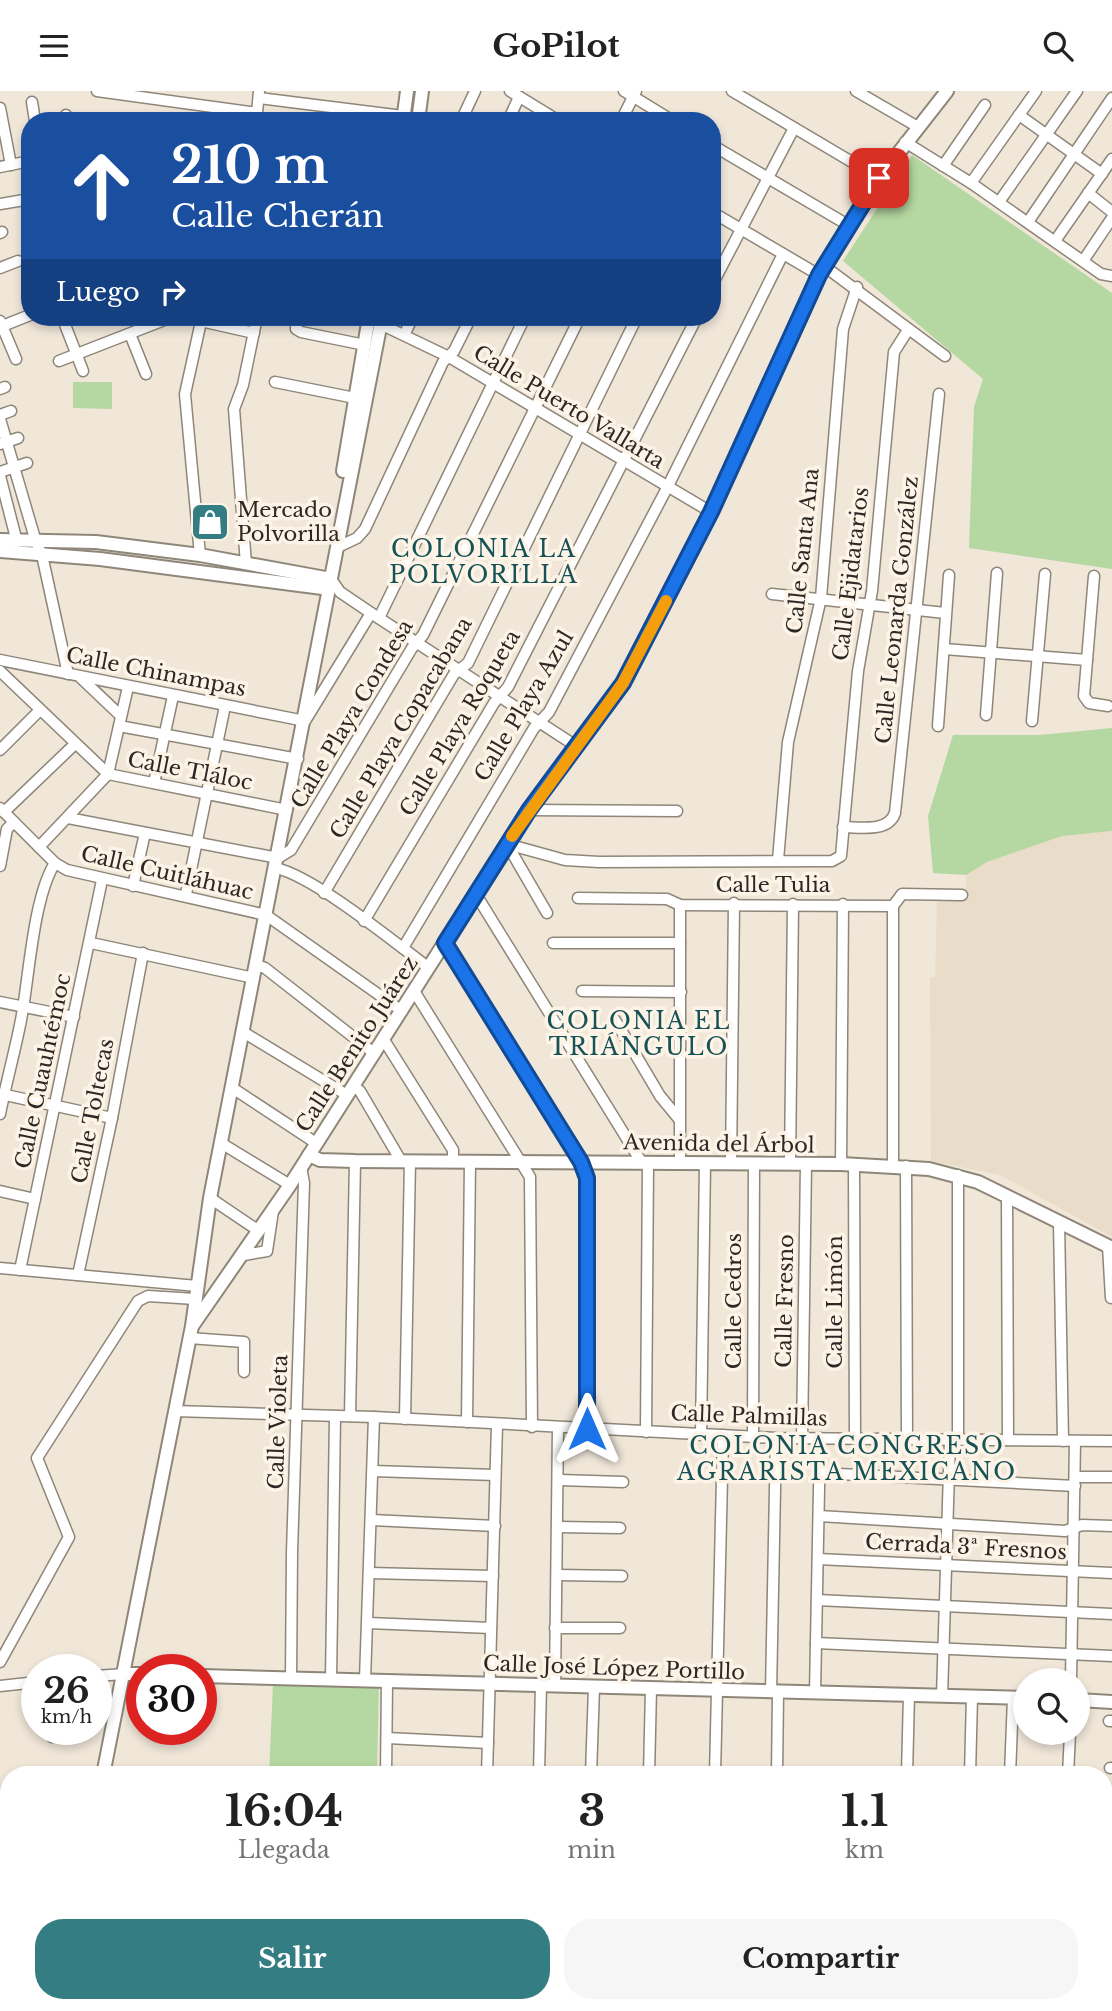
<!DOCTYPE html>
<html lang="es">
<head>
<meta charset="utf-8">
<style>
	:root { --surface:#fff; --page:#f6f6f6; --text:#222; --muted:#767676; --accent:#347d82 }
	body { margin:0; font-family:"Libre Baskerville",serif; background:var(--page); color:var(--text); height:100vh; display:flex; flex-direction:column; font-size:26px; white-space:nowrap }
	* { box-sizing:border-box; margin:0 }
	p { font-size:23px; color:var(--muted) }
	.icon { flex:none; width:38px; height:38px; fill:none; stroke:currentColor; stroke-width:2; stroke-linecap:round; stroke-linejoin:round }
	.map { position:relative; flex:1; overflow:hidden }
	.drawer { position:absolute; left:0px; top:1675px; width:1113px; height:247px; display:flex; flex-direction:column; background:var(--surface); border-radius:28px 28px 0 0; box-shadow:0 4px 10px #0003 }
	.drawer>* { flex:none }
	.top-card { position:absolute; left:21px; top:21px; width:700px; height:214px; border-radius:28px; box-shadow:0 4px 10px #0003; background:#1a4fa0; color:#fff; overflow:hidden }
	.fabs { position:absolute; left:1013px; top:1577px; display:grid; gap:14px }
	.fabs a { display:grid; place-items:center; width:77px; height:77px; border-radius:50%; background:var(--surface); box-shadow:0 4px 10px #0003; font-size:35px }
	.speed { position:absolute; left:21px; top:1563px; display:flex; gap:14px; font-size:35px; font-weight:700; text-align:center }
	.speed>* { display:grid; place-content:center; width:91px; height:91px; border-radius:50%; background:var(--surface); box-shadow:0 4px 10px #0003; line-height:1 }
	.speed small { font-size:18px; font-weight:400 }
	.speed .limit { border:10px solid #d22; background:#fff; color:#111 }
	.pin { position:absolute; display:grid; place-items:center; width:60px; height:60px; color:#fff; margin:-30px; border-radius:14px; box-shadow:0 4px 10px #0006 }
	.me { position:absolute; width:77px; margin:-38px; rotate:0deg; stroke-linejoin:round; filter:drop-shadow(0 0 5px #0008) }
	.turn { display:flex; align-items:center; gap:24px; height:147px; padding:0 35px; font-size:32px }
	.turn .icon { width:91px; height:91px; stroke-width:2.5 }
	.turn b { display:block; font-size:49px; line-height:60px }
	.then { display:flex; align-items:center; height:66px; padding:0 35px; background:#0003; gap:14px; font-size:26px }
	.eta { display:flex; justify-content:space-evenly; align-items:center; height:119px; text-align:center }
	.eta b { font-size:42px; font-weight:700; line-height:49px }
	.button { display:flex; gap:14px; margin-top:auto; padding:14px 35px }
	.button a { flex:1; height:80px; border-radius:28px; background:var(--accent); color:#fff; font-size:28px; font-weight:700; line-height:80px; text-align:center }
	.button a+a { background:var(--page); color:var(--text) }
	header { display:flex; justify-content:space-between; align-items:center; height:91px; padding:0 35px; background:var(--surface); font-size:32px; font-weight:700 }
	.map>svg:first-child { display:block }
</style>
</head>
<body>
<header><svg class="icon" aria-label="menu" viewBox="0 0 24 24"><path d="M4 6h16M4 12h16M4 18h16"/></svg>GoPilot<svg class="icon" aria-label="search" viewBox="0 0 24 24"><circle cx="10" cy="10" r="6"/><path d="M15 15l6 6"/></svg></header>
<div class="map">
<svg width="1112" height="1920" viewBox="0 0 1112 1920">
	<rect width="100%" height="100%" fill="#f0e7d9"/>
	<!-- built -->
	<polygon fill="#e9dcc8" points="1112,740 1112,1146 1000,1084 931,1070 930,886 935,886 937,809 966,809 966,784 987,771 1062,745"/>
	<!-- green -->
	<g fill="#b5d7a1">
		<polygon points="912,64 1112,202 1112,478 969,457 974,316 983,288 843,170"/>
		<polygon points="73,291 112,291 112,318 73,317"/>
		<polygon points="1112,637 1112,740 1062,745 987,771 966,784 933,782 928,725 953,644 1040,644"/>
		<polygon points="379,1592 377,1683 269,1684 273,1593"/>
	</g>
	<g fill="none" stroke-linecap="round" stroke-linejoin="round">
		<defs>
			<g id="minor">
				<polyline points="97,0 257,22 259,0"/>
				<polyline points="510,0 559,30"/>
				<polyline points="624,0 673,30"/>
				<polyline points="732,0 879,87"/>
				<polyline points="856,0 918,36"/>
				<polyline points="259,7 403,25"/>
				<polyline points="32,11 35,30"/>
				<polyline points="0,17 11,74"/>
				<polyline points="66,24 68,30"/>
				<polyline points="1019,24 1102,83"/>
				<polyline points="461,30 475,0"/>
				<polyline points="508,30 519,6"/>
				<polyline points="621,30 636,0"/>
				<polyline points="905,51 971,92 1101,183 1112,185"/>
				<polyline points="712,54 848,134"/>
				<polyline points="943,75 985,14"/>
				<polyline points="0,76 30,70"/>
				<polyline points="971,92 1036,0"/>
				<polyline points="1088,102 1112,121"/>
				<polyline points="999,111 1077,0"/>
				<polyline points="0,113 30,108"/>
				<polyline points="712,121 819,184"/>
				<polyline points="1028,131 1112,7"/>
				<polyline points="0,142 2,141"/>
				<polyline points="1055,150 1112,68"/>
				<polyline points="1083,170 1112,127"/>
				<polyline points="824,175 945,265"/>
				<polyline points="0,177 18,170"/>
				<polyline points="712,194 794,37"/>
				<polyline points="62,226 83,280"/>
				<polyline points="183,226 254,242"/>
				<polyline points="296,226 296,238 301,241 365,254"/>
				<polyline points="0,230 16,268"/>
				<polyline points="374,230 449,266 711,421"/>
				<polyline points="0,236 30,224"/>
				<polyline points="405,242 413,226"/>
				<polyline points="130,243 146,283"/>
				<polyline points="59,270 172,226"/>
				<polyline points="275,291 355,307"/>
				<polyline points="0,298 5,296"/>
				<polyline points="0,324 11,320"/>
				<polyline points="0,328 36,451 42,464 68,583"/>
				<polyline points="0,353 18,347"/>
				<polyline points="0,381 27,372"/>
				<polyline points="0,385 17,451"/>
				<polyline points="338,456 357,447 365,438 443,271 454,260 471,226"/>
				<polyline points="200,464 185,303 202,226"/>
				<polyline points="246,473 234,318 243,294 257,226"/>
				<polyline points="1094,485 1084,605 1089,612 1108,615"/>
				<polyline points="331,488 340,501 371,522 576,655"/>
				<polyline points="772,503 945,522"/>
				<polyline points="379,527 525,226"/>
				<polyline points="944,558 1087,569"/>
				<polyline points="0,569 305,630 371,522"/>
				<polyline points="0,580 108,683 287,719"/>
				<polyline points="81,587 121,625"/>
				<polyline points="986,624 997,482"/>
				<polyline points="1032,630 1045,483"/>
				<polyline points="119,635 298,668"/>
				<polyline points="938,635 949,484"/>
				<polyline points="0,659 40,619"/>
				<polyline points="154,692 173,605"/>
				<polyline points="0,717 55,772 67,779 266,824 402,920"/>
				<polyline points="529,719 677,720"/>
				<polyline points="4,721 75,653"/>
				<polyline points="68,727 278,767 291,759 412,557 423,544 580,226"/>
				<path d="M843,736C860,736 888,742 895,722L939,303"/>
				<polyline points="507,753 565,769 599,771 832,770 841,765 858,580 872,500 894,261 908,239"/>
				<polyline points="507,753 547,822"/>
				<polyline points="39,756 108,683 128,596"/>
				<polyline points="778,769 788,651 821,507 843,238 857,196"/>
				<polyline points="0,775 7,738 14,731"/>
				<path d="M276,777C315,786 394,851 429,877"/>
				<polyline points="133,795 145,742"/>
				<polyline points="324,802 454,583 468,572 637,226"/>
				<polyline points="475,802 642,1072"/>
				<polyline points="186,803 225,615"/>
				<polyline points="578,807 667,808 680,814 893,815 902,803 962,804"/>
				<polyline points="364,830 494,612 508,596 697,226"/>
				<polyline points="91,852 254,887"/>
				<polyline points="445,852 581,1071 587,1087 587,1338"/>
				<polyline points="553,852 680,852"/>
				<polyline points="403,857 534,637 549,621 667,397 783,163"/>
				<polyline points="256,874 265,877 375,963"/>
				<polyline points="414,900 530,1086 532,1336"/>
				<polyline points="582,900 681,901"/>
				<polyline points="0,911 74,926"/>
				<polyline points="615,929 660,1005 679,1028"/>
				<polyline points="243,941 347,1004"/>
				<polyline points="384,949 453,1059 453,1071"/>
				<polyline points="353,995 360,1000 401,1070"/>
				<polyline points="231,996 316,1052"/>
				<polyline points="1,1003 112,1027"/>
				<path d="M0,1023C6,992 15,960 21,929C29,888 33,806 55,772"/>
				<polyline points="221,1052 290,1094"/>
				<polyline points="680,1072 680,814"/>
				<polyline points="731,1073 734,812"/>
				<polyline points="790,1073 793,813"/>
				<polyline points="841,1073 843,813"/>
				<polyline points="854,1075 855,1347"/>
				<polyline points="906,1075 907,1347"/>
				<polyline points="893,1076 893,815"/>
				<polyline points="0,1100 35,1108"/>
				<polyline points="1007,1105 1008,1349"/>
				<polyline points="210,1107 259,1140"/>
				<polyline points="1059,1131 1063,1350"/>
				<polyline points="1108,1155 1111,1207"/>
				<polyline points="244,1164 267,1160 273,1120"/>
				<polyline points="0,1177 197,1195"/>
				<polyline points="20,1179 102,789"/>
				<polyline points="78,1184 112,1027 143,862"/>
				<polyline points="189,1247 244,1251 244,1281"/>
				<polyline points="175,1320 374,1326 776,1347 1112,1350"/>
				<polyline points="350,1325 355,1070"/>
				<polyline points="405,1328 410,1070"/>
				<polyline points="467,1331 470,1071"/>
				<polyline points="646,1341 648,1072"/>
				<polyline points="701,1344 705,1073"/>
				<polyline points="753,1346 754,1073"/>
				<polyline points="802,1347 806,1074"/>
				<polyline points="958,1349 958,1084"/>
				<polyline points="373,1380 495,1384"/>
				<polyline points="819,1382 1075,1395"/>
				<polyline points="1075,1386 1112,1386"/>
				<polyline points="559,1389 623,1391"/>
				<polyline points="819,1425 1065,1440 1082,1434 1112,1435"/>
				<polyline points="372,1429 495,1435"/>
				<polyline points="558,1436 620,1437"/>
				<polyline points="818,1468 1112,1482"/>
				<polyline points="369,1482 493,1485"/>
				<polyline points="557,1484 622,1485"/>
				<polyline points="817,1509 1112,1523"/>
				<polyline points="368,1532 491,1537"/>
				<polyline points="555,1537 620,1537"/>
				<polyline points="816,1552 1112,1565"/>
				<polyline points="0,1571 69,1446 37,1367 138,1210 148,1205 195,1208"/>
				<polyline points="96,1585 124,1583"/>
				<polyline points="291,1587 292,1461 304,1092 301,1076"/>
				<polyline points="331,1588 335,1326"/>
				<polyline points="365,1589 374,1326"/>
				<polyline points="1071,1589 1075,1350"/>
				<polyline points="555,1594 558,1337"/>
				<polyline points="0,1595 37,1591"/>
				<polyline points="771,1601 776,1347"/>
				<polyline points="815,1602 820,1347"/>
				<polyline points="942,1605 950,1349"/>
				<polyline points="1109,1630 1112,1630"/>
				<polyline points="50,1638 52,1646"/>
				<polyline points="387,1647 488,1652"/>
				<polyline points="1110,1677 1112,1677"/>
				<polyline points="386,1684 387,1590"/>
				<polyline points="487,1684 497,1334"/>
				<polyline points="539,1684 541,1593"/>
				<polyline points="591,1684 594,1596"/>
				<polyline points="649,1684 651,1597"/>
				<polyline points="715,1684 723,1344"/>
				<polyline points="777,1684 778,1602"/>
				<polyline points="907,1684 909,1603"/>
				<polyline points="970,1684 972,1605"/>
				<polyline points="1010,1684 1013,1607"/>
				<polyline points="1068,1684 1070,1642"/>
				<polyline points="1104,1724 1112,1724"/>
				<polyline points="1104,1770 1112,1770"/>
				<polyline points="0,1808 9,1863"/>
				<polyline points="1104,1818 1112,1818"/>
				<polyline points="0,1872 9,1870"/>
				<polyline points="1104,1874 1112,1874"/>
				<polyline points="19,1913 21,1920"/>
				<polyline points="576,1913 608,1914"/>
				<polyline points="551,1920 551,1913"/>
				<polyline points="642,1920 643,1913"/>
				<polyline points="708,1920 708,1913"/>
				<polyline points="771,1920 772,1913"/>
				<polyline points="865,1920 865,1913"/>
				<polyline points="912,1920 912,1913"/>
				<polyline points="1029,1920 1029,1913"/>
			</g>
			<g id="tertiary">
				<polyline points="403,30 407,0"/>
				<polyline points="418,30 422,0"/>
				<polyline points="343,380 369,226"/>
				<polyline points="0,449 96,451 200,464 331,488"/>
				<polyline points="0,460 100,468 330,498"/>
				<polyline points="309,1064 320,1069 355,1070 841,1073 929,1078 978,1091 1112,1157"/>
				<polyline points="193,1234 290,1094 529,719 623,592 711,421 824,175 879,87 947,0"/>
				<polyline points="124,1583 142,1583"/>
				<polyline points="201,1585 1026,1607"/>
				<polyline points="1078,1609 1112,1611"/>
				<polyline points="103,1684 192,1235 210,1107 382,226"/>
				<polyline points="60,1920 61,1913"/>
			</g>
		</defs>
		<!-- minor casing -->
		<use href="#minor" stroke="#8e8679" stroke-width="13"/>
		<!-- tertiary casing -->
		<use href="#tertiary" stroke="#8e8679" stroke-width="16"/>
		<!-- minor -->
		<use href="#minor" stroke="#fff" stroke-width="10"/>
		<!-- tertiary -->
		<use href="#tertiary" stroke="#fff" stroke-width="12"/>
	</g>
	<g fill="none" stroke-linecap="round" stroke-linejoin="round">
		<defs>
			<polyline id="route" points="587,1338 587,1087 581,1071 445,852 529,719 623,592 711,421 819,184 879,87"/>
		</defs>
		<!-- route casing -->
		<use href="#route" stroke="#114b97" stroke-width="18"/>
		<!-- route -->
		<use href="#route" stroke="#1a73e8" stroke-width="12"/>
		<!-- slow -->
		<polyline stroke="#f59e0b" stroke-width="12" points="512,745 623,592 666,510"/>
	</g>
	<!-- icons -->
	<defs>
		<symbol id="shop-square" viewBox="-11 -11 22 22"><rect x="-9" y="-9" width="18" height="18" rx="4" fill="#347d82" stroke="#fdf4e7"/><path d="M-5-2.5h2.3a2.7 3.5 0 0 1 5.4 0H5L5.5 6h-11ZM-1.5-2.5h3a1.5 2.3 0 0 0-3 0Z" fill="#fff"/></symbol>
	</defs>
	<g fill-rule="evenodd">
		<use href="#shop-square" x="188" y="409" width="44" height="44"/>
	</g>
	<g text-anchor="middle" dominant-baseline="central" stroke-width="7" stroke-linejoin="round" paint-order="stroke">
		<!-- street labels -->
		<g font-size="21" fill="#2c2924" stroke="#fdf4e7">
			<text transform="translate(569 316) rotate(31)">Calle Puerto Vallarta</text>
			<text transform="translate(803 460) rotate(-84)">Calle Santa Ana</text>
			<text transform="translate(851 483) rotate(-83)">Calle Ejidatarios</text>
			<text transform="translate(897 519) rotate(-84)">Calle Leonarda González</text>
			<text transform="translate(156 581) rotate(11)">Calle Chinampas</text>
			<text transform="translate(524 615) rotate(-59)">Calle Playa Azul</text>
			<text transform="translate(352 623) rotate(-59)">Calle Playa Condesa</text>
			<text transform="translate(460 632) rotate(-59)">Calle Playa Roqueta</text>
			<text transform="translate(401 637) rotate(-59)">Calle Playa Copacabana</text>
			<text transform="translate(190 680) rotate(11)">Calle Tláloc</text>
			<text transform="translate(167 782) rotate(13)">Calle Cuitláhuac</text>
			<text x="773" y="794">Calle Tulia</text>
			<text transform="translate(357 953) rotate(-57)">Calle Benito Juárez</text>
			<text transform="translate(43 980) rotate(-78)">Calle Cuauhtémoc</text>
			<text transform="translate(93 1020) rotate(-79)">Calle Toltecas</text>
			<text transform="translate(719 1053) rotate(1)">Avenida del Árbol</text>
			<text transform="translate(734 1210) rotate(-90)">Calle Cedros</text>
			<text transform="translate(785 1210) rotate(-89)">Calle Fresno</text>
			<text transform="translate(835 1211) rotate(-90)">Calle Limón</text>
			<text transform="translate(749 1325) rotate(2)">Calle Palmillas</text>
			<text transform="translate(278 1331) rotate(-88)">Calle Violeta</text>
			<text transform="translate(966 1456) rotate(3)">Cerrada 3ª Fresnos</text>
			<text transform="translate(614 1577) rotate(2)">Calle José López Portillo</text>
		</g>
		<!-- poi labels -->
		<g font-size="21" fill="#2c2924" stroke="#fdf4e7" text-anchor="start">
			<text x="237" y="419">Mercado<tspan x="237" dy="24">Polvorilla</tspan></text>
		</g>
		<!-- neighbourhood labels -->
		<g font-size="23" letter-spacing="2" fill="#165256" stroke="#fdf4e7">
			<text x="484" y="458">COLONIA LA<tspan x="484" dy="26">POLVORILLA</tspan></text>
			<text x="639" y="930">COLONIA EL<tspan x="639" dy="26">TRIÁNGULO</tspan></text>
			<text x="847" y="1355">COLONIA CONGRESO<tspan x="847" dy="26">AGRARISTA MEXICANO</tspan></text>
		</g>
	</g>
</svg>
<div class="fabs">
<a><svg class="icon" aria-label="search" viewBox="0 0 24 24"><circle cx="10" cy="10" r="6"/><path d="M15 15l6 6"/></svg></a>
</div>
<div class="speed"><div>26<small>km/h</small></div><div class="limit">30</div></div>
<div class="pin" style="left:879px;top:87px;background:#d93025"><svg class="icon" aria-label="arrive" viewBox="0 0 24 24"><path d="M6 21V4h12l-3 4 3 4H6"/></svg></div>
<svg class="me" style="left:587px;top:1338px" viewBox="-20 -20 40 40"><path d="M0-17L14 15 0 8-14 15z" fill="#1a73e8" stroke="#fff" stroke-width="4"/></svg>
<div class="top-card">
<div class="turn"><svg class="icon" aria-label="ahead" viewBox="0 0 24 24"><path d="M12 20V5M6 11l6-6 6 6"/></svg><div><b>210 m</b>Calle Cherán</div></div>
<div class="then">Luego<svg class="icon" aria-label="right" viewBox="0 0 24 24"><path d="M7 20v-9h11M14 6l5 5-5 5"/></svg></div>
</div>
<section class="drawer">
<div class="eta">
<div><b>16:04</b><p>Llegada</p></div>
<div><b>3</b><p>min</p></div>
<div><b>1.1</b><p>km</p></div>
</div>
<div class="button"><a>Salir</a><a>Compartir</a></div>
</section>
</div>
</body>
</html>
